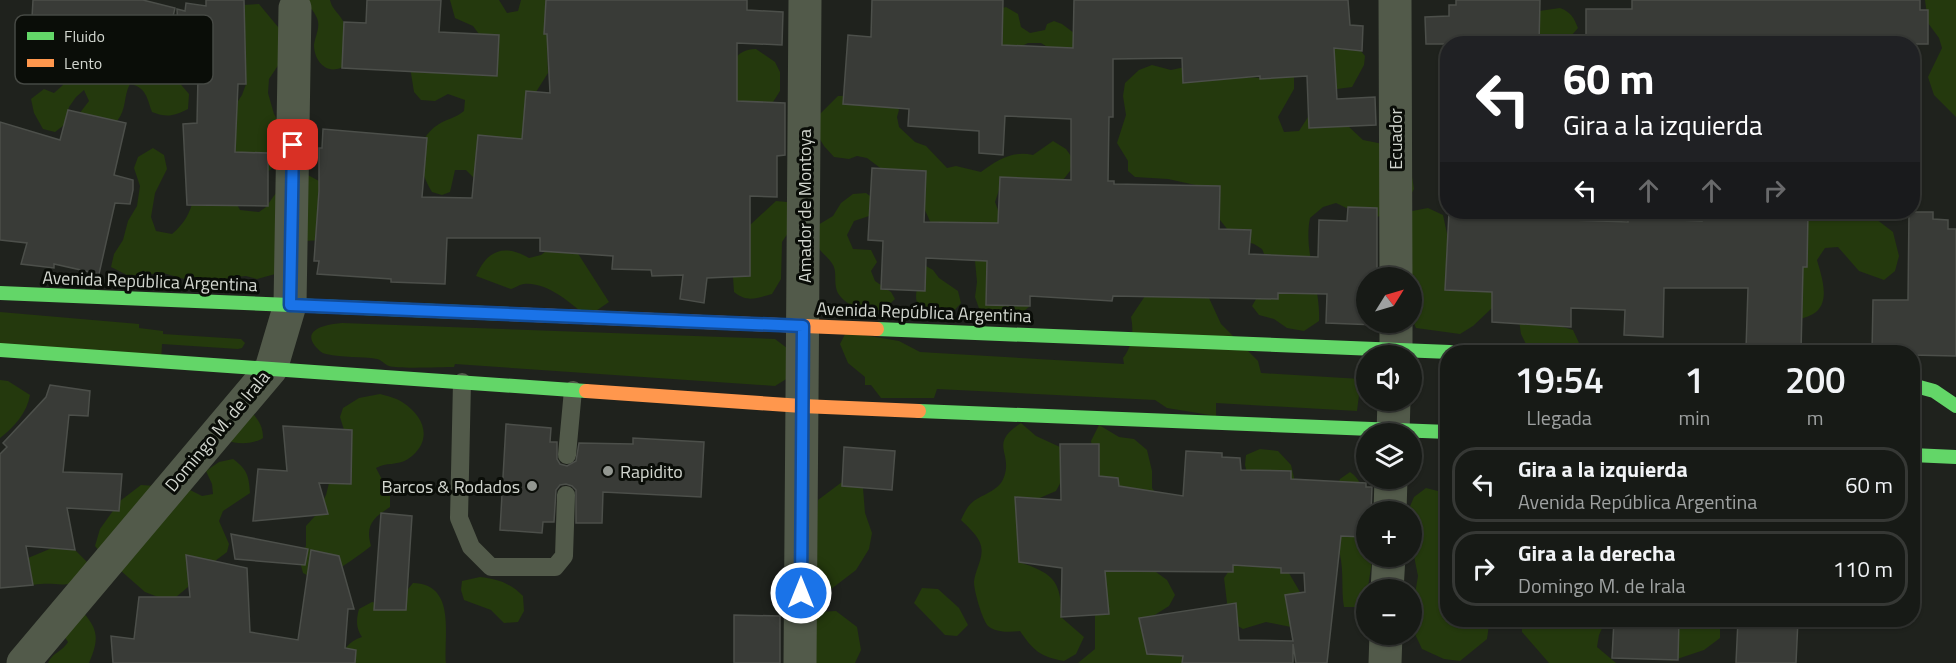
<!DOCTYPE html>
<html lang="es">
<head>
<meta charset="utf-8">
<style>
	:root { --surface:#171a16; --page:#20231f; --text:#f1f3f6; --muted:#9ea1a1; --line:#363835 }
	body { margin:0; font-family:"Titillium Web",sans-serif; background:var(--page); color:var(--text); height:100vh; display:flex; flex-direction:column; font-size:22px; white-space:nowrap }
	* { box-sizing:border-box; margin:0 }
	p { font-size:20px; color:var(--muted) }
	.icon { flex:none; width:33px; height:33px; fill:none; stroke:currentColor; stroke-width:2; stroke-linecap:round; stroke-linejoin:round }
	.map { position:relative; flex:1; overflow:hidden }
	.details { position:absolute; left:1440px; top:345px; width:480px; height:282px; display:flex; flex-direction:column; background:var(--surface); border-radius:24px; box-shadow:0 2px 4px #0004,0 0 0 2px var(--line) }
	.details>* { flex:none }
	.top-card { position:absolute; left:1440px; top:36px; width:480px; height:183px; border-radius:24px; box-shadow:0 2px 4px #0004,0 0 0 2px var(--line); background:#202124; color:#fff; overflow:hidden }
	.needle { width:39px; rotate:53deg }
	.controls { position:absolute; left:1356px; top:267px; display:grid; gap:12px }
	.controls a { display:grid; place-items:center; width:66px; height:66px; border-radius:50%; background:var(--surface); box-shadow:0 2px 4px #0004,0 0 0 2px var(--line); font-size:30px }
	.pin { position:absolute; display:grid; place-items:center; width:51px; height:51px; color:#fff; margin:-26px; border-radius:12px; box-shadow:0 3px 9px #0006 }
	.me { position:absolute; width:66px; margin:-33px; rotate:0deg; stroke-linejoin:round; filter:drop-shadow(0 0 4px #0008) }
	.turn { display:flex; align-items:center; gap:21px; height:126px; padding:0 24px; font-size:27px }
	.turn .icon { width:78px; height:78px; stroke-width:2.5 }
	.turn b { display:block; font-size:42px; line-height:51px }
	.lanes { display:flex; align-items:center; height:57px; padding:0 24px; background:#0003; justify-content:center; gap:30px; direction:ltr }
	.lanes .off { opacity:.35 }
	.eta { display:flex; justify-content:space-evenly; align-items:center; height:102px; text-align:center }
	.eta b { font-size:36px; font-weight:600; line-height:42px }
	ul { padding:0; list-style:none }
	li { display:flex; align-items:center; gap:18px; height:75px; margin:0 12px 9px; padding:0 12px; border:3px solid var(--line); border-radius:24px }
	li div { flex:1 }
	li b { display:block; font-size:22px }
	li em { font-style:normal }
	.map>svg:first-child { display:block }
</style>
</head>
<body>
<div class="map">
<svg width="1956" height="663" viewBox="0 0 1956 663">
	<rect width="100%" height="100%" fill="#1f221d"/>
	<!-- green -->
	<g fill="#24390d">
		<path d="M302,0H330C332,10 341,15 344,23C346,28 348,56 347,61C345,65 341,69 337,69C323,72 314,58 314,45C315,36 321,27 317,18C314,11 308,4 302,0Z"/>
		<path d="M450,0H499L507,13L518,11L521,0H555L560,19L547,45L548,73L536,92L539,128L485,189L466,170H455L450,192L442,195L432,192C418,169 412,141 439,124C447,119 456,118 464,111L465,100L448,94L435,101L421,100L414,92L410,67L487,45L473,26L455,18Z"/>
		<polygon points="1925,0 1956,0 1956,117 1934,95 1928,77 1942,48 1939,38 1928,23"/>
		<polygon points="259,4 283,33 285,55 269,79 268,93 274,114 283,130 284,160 260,177 243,178 224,122 242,95 246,84 243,5"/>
		<polygon points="1006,7 1018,14 1021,27 1030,33 1045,30 1047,24 1054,21 1062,24 1094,48 1049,48 1041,43 1028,43 1003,55 998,9"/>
		<path d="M1560,8C1571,12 1574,18 1578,28L1572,35L1561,36L1549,43H1521L1539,11Z"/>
		<polygon points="1333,44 1360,50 1365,56 1364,65 1352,87 1337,89 1330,81"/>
		<path d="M61,45L123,56L137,72L163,80H177L189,94L188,109C174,116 167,118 152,112C147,98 146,87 130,84C123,97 127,109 117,121L79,114L89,101L84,90L76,97L69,107L64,125L55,132L43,129L34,113L31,99L44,89L54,93L63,85L62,69L55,58Z"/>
		<path d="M756,49L775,62L780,72V91L773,102L760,114L661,87C682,80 704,74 724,66C739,61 734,50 756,49Z"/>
		<path d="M1199,64L1232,71L1247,77L1260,78L1270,73L1294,76V89L1278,117L1284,132L1299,131L1308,117H1333L1348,126L1363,140L1383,144L1411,170L1414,189L1406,203L1389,214L1376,217L1361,215L1336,203L1323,207L1310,218C1303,253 1321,286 1319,321L1304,331L1287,328L1274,319L1259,315L1252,306L1264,285L1268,263L1262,249L1254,244L1240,240L1228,230L1220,220L1218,207L1212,194L1200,186L1168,179L1135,177L1128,171V161L1117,143L1126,115L1123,96L1125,83L1139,70L1152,65L1171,70Z"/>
		<path d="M891,95L899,110L897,117L899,127L915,142L926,146L947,168L956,166L981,172C997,160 1013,150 1033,155L1053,141L1066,149L1073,159L1070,171L1063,180L1012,182L1000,187L995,202L1029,295L1030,306L1017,317L995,322L981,314L975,297L977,282L974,250L934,230L919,197L867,158L857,156L849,159L834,157L824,146L815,131L819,115L838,96Z"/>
		<path d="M153,148L164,155L167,169L155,193L151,217L156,231L172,234C185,223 190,213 194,197L228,188L240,210L259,212L266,207L283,183L306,174L319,181L337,201L329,240L301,241L279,273L257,279L246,276L236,277L217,283L202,284L163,273L129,276L111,267L114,254L123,240L128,221L137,206L140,186L134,168L138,157Z"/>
		<path d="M866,193L874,199L872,215L854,221L847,235L853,249L871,250L877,262L871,271L875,281L891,292L895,299C890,304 886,308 879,310C868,312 847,306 840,296C832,286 838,274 833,265C830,259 824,255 820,250C816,244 815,235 813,228L833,216L841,203L853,194Z"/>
		<path d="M776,201L787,202L793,211L794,224L782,242L781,279L772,294C756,298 748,303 734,292L733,277L750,225Z"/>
		<path d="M1428,208L1443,215L1451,252L1504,291L1563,327L1573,330L1579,343L1575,352H1530L1521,334L1518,314L1492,308L1473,326L1460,334L1416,328C1407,309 1412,284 1412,264C1413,247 1409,229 1407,212Z"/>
		<path d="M1840,213L1856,218L1876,219L1893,232L1899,256L1895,271L1884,280L1859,271L1838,247L1825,248L1817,260C1821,275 1832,303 1813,314C1807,318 1797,319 1790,322L1802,223L1822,215Z"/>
		<path d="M555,244L577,252L609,302L587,317C570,303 548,282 524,284C520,284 515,288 511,289L476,276C488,249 504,244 529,258L541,255Z"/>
		<path d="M926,266L933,270L939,278L958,291L961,303L953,312L936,310L922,312C910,297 919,282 926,266Z"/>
		<path d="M1194,286L1209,298L1221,324L1258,361L1261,373L1361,379L1357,411L1216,403V416L1167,408L1155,400L937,389L934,398H881L871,385H865V377L848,363L840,344L846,332L899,341L920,352L1124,364L1123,358C1132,347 1134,331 1131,317L1145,296Z"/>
		<polygon points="0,312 139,324 139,328 163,331 163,334 241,339 245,343 242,348 238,349 162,344 161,362 0,348"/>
		<path d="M342,323L775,339L787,348L788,378L775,386L455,364L454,367C442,367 397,369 389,366C384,364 382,360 377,359C361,356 343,358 326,354C321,353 319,350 315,346C301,328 330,324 342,323Z"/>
		<path d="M0,380L8,381L30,395C27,413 14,427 0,438Z"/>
		<path d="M380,394C387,396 396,398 402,402C426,417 433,442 408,459C397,466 386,462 376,468L390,495V507C373,518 365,525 371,546C353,560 336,572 316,580L303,573L299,558L306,546V526L315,516L326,495L329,483L337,484L348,472L344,430L340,417L343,408L359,398Z"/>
		<path d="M246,407C256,416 263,424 263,438C254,444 237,445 227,440Z"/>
		<path d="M1021,423L1036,436L1060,447L1064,476L1056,491L1028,503C1019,523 1018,540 1019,562C1052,573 1062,580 1061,617L1084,637L1076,654L1064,661C1040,657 1033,650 1020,631C1010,632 996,633 988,626C982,619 974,591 974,582C975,570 984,558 981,546C979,536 968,527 961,520C963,516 965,511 968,507C977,494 998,494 1004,477C1013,452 988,444 1021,423Z"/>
		<polygon points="1099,425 1119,437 1134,439 1147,450 1152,471 1152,488 1161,501 1144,531 1156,572 1167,580 1175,595 1169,606 1153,616 1155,642 1169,655 1183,656 1182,663 1078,663 1095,649 1095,615 1101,574 1098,476 1091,441"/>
		<path d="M1260,449L1278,451L1291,465L1297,490L1335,491L1340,479L1350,472C1373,487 1366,532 1366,556L1371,557L1372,561L1366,600L1358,607H1344C1341,590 1344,572 1340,555C1334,534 1269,495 1249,481L1245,465L1246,455Z"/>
		<path d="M233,459C247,469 249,476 250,493L223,511L219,521L229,544L227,552L215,561L190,564L188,587L176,597H158L145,592L120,570L109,563L95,546L100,529L120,501L141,485L186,488L202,496L213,494L212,484L206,471L219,462Z"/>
		<polygon points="842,482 863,488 865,513 872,533 869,549 856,570 826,593 811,586 818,500"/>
		<polygon points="1426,488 1438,491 1447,497 1448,620 1486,620 1489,625 1487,639 1460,661 1444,659 1422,649 1414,632 1412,612 1418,576 1412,546 1412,512 1408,511 1414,497"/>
		<path d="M52,548L75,550L91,566C64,595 65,580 33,585L28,558Z"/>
		<polygon points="1233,565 1286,568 1300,592 1313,604 1291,627 1266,622 1243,629 1233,623 1228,611 1224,578"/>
		<path d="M480,577C498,579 510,583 523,596L524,611L518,622L504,623L491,610L464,600L461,590L462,581Z"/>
		<path d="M413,583C456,584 444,634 446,663H337C342,651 349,641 362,637C356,628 356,620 359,609L372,602L395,605Z"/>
		<polygon points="922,588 938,589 959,608 968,625 957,636 945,635 914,603"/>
		<path d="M82,611C99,630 99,640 89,663H48C52,653 63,651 68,642L57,625Z"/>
		<polygon points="836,611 857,627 861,650 855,663 807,663 807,627 818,612"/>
		<polygon points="1522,620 1606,620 1599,635 1597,647 1616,663 1549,663 1522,632"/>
		<polygon points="1653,620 1720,620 1720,638 1704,650 1671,661 1658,645"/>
	</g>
	<!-- building -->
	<g fill="#393b37" stroke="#4c4f4a" stroke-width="1.5">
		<polygon points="33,0 143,0 175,8 161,68 101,55 100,57 30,53"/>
		<polygon points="206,0 244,0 246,84 238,84 235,152 268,153 268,206 187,205 183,124 197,123 198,76 180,73 177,9 185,11 186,3 206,6"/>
		<polygon points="367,0 441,0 439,32 499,35 497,76 342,68 344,22 366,23"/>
		<polygon points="546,0 747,0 747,10 783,12 782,45 737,43 737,101 785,103 785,155 777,156 777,197 750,196 750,276 707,278 704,303 680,299 683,275 652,276 651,270 612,269 613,256 540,251 540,238 447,238 445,284 391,282 391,279 317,274 319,261 314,261 319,191 319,148 322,148 323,129 427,138 422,197 472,198 478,135 522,139 526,91 550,93 547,34 544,34"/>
		<polygon points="872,0 1003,0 1002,45 1073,48 1074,0 1348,0 1350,25 1363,26 1362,51 1334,48 1337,99 1375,97 1376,125 1309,128 1307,76 1260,79 1260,76 1183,83 1182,58 1113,59 1113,117 1109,117 1108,181 1114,181 1114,184 1220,186 1219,229 1251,230 1249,254 1318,257 1319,220 1347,221 1348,207 1377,208 1377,278 1366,278 1366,322 1377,322 1377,325 1326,323 1327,294 1278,293 1278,299 1113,296 1112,301 1030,296 1030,306 986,305 987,261 926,258 925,291 881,289 883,241 868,240 872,168 926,171 924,222 998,223 1000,177 1071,180 1071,119 1005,116 1003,155 979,153 979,131 908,126 909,109 843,104 848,35 871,37"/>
		<polygon points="1456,0 1540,0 1539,44 1426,44 1425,17 1449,16 1449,5 1456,5"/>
		<polygon points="1632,0 1920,0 1920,10 1928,10 1928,44 1586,44 1586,9 1632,9"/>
		<polygon points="68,110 126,123 114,175 133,180 133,190 130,204 115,203 99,274 54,264 54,268 21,264 27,243 0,240 0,122 60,140"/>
		<polygon points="1449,212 1539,212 1539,213 1571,215 1571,220 1628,222 1628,218 1702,221 1702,212 1808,212 1807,267 1803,267 1801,351 1746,349 1748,288 1664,288 1663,337 1624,335 1625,310 1571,308 1571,327 1492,322 1492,292 1445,290"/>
		<polygon points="1909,212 1933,212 1933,219 1948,220 1948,229 1956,229 1956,356 1912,355 1912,352 1872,352 1873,300 1908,300"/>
		<polygon points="50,385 90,391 88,416 69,415 63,472 122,474 119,511 67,508 75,550 26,546 33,585 0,588 0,454 7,447 3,443 46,397"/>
		<polygon points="506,424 551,428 550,442 557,442 557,459 560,464 567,466 576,461 579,443 633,444 633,438 704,442 701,497 603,492 602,523 576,523 576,490 572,486 566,484 560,485 556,490 554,522 543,522 542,533 500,530"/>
		<polygon points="283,426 352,430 351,484 319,483 328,514 253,521 258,469 287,471"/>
		<polygon points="1060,444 1099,444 1099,476 1118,478 1119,486 1183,496 1186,451 1222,453 1222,457 1240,458 1241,470 1291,471 1291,479 1366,483 1366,487 1372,487 1371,512 1365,512 1364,537 1341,536 1327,663 1296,663 1293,644 1293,663 1182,663 1183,656 1147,654 1139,618 1236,603 1239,640 1293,641 1285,595 1305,592 1304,573 1281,573 1281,568 1233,565 1233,572 1105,571 1109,614 1061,617 1062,568 1019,562 1015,497 1061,500"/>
		<polygon points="844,447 895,451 892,490 842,486"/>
		<polygon points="381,513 412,516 406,610 374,610"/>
		<polygon points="231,534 308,549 305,565 235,559"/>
		<polygon points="311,550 339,556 354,609 348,609 345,648 356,650 355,663 113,663 111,636 134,639 139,597 190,597 186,555 247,568 250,632 298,640"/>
		<polygon points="734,615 780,616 780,663 734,663"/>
		<polygon points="1614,620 1679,620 1678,660 1612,658"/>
		<polygon points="1738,620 1798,620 1796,663 1736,663"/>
	</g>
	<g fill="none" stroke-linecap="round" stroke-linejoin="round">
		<!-- lane -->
		<g stroke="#525a4a" stroke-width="18">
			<polyline points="462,382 459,518 471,547 491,567 555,567 564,556 566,495"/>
			<polyline points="567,455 573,390"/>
		</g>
		<!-- street -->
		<g stroke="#525a4a" stroke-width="33">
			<polyline points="1395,0 1396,278"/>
			<polyline points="1396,356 1396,322"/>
			<polyline points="1393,434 1394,400"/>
			<polyline points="1390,512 1391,478"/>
			<polyline points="1387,590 1389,556"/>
			<polyline points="23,663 271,369 290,305 295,8"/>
			<polyline points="800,663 805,0"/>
			<polyline points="1385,663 1386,634"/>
		</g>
		<!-- fast -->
		<g stroke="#63d668" stroke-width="14">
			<polyline points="0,293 509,314"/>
			<polyline points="877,329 1450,352"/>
			<polyline points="0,350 586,391"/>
			<polyline points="1912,385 1934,391 1956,406"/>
			<polyline points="919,411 1448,432"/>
			<polyline points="1912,455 1956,457"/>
		</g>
		<!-- slow -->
		<g stroke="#ff974d" stroke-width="14">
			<polyline points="509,314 877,329"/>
			<polyline points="586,391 802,406 919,411"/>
		</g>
	</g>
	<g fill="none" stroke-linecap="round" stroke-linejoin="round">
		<defs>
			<polyline id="route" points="293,145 290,305 803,326 801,593"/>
		</defs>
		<!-- route casing -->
		<use href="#route" stroke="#114b97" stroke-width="15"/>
		<!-- route -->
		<use href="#route" stroke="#1a73e8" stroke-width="10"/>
	</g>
	<!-- markers -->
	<g fill="#939791" stroke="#0a0d08" stroke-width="2">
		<circle cx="608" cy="471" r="6"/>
		<circle cx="532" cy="486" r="6"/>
	</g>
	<g text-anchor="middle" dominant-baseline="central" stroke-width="6" stroke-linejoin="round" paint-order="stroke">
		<!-- street labels -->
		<g font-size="18" fill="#d2d6cf" stroke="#0a0d08">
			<text transform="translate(1395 139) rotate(-90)">Ecuador</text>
			<text transform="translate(804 206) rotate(-90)">Amador de Montoya</text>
			<text transform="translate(150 281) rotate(2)">Avenida República Argentina</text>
			<text transform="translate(924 312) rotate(2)">Avenida República Argentina</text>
			<text transform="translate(217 431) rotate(-50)">Domingo M. de Irala</text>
		</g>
		<!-- poi labels -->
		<g font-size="18" fill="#d2d6cf" stroke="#0a0d08" text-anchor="start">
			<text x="620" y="471">Rapidito</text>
			<text x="520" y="486" text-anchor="end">Barcos &amp; Rodados</text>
		</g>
	</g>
	<!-- legend -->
	<rect x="15" y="15" width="198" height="69" rx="9" fill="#0a0d08" stroke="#464944" stroke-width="1.5"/>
	<rect x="27" y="32" width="27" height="8" fill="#63d668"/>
	<rect x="27" y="59" width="27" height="8" fill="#ff974d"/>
	<g font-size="16" fill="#d2d6cf">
		<text x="64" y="42">Fluido</text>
		<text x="64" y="69">Lento</text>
	</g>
</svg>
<div class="controls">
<a><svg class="needle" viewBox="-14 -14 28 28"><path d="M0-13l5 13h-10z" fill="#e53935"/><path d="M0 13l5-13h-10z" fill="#9ea1a1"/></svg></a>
<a><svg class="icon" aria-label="sound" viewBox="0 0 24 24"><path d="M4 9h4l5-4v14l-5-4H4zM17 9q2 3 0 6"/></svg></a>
<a><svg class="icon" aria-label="layers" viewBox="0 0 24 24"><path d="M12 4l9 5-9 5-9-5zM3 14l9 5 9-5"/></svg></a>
<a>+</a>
<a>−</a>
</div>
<div class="pin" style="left:293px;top:145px;background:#d93025"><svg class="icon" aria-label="arrive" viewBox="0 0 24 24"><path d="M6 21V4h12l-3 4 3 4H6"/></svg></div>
<svg class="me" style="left:801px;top:593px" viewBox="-20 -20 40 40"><circle r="17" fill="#1a73e8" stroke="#fff" stroke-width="3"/><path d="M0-11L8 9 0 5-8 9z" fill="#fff"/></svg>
<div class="top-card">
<div class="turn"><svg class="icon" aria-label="left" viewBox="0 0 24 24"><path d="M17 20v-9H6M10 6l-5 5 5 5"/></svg><div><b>60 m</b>Gira a la izquierda</div></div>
<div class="lanes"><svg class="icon" aria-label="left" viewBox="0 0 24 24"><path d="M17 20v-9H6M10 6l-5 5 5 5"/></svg><svg class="icon off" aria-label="ahead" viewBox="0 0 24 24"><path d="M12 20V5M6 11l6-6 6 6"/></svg><svg class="icon off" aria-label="ahead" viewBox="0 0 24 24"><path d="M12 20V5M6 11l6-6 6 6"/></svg><svg class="icon off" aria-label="right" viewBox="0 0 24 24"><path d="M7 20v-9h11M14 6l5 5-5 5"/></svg></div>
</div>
<section class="details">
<div class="eta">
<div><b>19:54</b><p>Llegada</p></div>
<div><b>1</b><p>min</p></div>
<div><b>200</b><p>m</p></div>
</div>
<ul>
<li><svg class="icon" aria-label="left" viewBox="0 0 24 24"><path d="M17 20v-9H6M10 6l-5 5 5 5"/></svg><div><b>Gira a la izquierda</b><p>Avenida República Argentina</p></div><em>60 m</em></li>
<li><svg class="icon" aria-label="right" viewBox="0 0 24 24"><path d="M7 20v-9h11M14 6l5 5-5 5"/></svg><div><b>Gira a la derecha</b><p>Domingo M. de Irala</p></div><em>110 m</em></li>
</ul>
</section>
</div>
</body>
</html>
